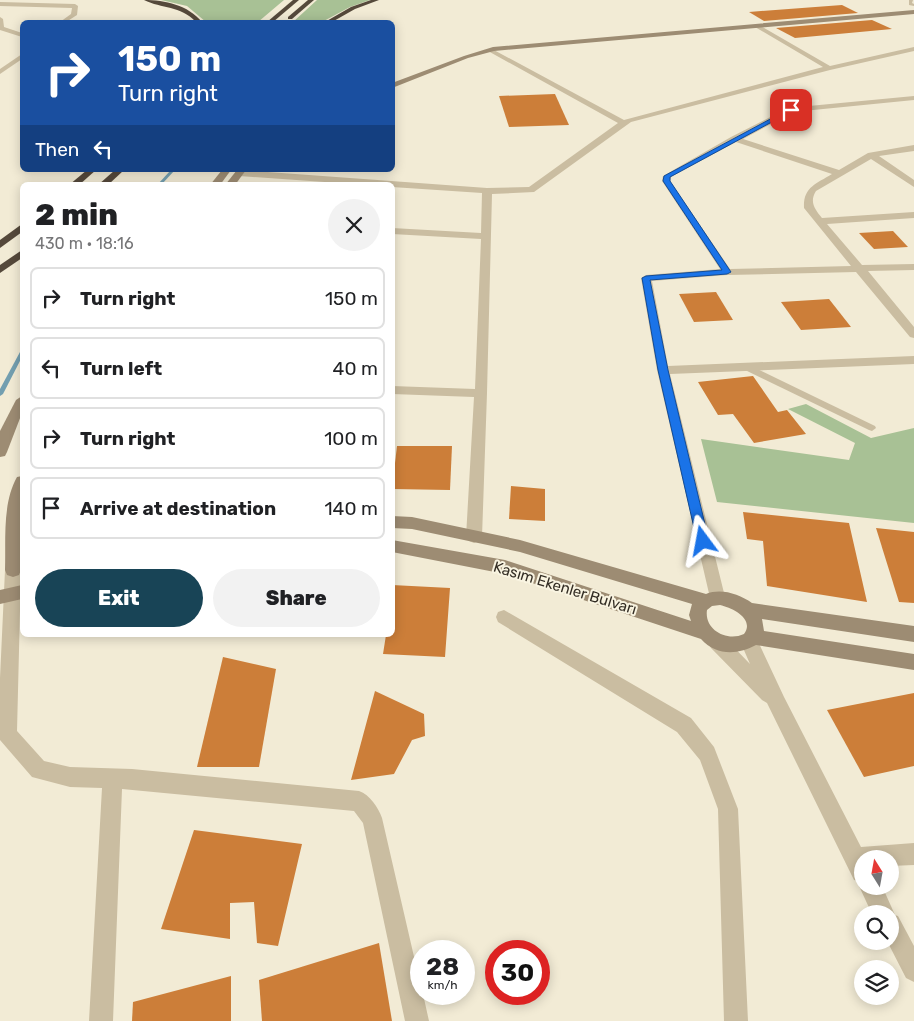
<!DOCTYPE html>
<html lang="en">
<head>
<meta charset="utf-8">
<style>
	:root { --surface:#fff; --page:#f2f2f2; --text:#202124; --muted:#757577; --line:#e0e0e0; --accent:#184456 }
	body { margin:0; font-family:Rubik,sans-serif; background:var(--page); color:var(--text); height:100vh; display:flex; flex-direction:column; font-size:19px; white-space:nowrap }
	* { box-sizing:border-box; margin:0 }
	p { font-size:16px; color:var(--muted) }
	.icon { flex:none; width:28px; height:28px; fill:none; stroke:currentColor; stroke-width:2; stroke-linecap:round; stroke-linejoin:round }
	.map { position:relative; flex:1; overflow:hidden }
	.sheet { position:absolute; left:20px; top:182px; width:375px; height:455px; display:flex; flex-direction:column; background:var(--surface); border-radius:8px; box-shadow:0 2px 12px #0003 }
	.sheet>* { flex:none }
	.hud { position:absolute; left:20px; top:20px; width:375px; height:152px; border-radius:8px; box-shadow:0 2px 12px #0003; background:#1a4fa0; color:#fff; overflow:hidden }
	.needle { width:32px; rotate:349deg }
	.buttons { position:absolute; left:854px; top:850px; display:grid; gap:10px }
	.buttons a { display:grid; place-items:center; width:45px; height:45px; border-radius:50%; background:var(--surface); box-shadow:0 2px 12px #0003; font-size:25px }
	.speed { position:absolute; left:410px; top:940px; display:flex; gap:10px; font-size:25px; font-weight:700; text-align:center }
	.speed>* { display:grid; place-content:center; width:65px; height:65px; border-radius:50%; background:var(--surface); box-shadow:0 2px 12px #0003; line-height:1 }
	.speed small { font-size:12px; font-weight:400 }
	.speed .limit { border:8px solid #d22; background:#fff; color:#111 }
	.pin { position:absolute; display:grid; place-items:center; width:42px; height:42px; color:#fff; margin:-21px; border-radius:10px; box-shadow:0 2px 8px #0006 }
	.me { position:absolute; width:55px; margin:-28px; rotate:347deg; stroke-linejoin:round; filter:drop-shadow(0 0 4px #0008) }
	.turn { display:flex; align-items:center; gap:18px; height:105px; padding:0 15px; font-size:22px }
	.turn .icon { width:65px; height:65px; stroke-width:2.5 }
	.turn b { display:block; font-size:35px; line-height:42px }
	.then { display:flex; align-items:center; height:48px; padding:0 15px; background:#0003; gap:10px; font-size:19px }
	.round { display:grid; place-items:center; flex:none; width:52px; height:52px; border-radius:26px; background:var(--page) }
	.head { display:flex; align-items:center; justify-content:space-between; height:85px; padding:0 15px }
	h1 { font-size:30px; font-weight:800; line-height:38px }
	.action { display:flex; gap:10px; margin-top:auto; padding:10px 15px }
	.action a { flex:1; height:58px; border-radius:30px; background:var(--accent); color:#fff; font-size:20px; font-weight:800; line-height:58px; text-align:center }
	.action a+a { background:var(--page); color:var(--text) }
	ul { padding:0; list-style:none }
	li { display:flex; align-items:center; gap:15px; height:62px; margin:0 10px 8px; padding:0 5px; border:2px solid var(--line); border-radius:8px }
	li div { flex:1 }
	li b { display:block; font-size:19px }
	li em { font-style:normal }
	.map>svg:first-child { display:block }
</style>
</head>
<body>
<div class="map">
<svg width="914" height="1021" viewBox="0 0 914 1021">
	<rect width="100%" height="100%" fill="#f2ebd5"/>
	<!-- green -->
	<g fill="#a8c195">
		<polygon points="161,0 284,0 258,22 206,22 187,6"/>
		<polygon points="317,0 370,0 350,7 322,22 293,22"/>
		<polygon points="806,404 871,438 914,428 914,523 717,502 701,439 849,460 855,443 788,409"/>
	</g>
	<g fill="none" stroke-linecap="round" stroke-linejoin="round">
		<!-- stream -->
		<g fill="#739fb0" fill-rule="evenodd">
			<polygon points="171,170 175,170 161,185 157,185"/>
			<polygon points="20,352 22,352 22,357 3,394 0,396 0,389"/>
		</g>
	</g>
	<!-- building -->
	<g fill="#cc7e39">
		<polygon points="842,5 858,13 764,21 749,12"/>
		<polygon points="872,20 892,29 795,38 776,28"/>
		<polygon points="555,94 569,125 509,127 499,96"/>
		<polygon points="893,231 908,247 874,249 859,233"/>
		<polygon points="716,292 733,320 694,322 679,294"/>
		<polygon points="829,299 851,327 801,330 781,302"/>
		<polygon points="753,376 778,412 787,410 806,434 754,443 733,414 718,415 698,382"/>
		<polygon points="397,446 452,446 450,490 392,489"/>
		<polygon points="511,486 545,489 545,521 509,519"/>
		<polygon points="743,512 849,523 867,602 767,586 763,541 747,539"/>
		<polygon points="876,528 914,532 914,603 899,602"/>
		<polygon points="392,585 450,588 445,657 383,654 386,635 392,635"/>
		<polygon points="223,657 276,669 259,767 197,767"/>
		<polygon points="375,691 424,714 425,736 412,740 394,774 351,780"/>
		<polygon points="914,693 914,766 864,777 827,710"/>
		<polygon points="194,830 302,844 278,946 257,943 254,902 230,903 230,939 161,929"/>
		<polygon points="379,943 392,1021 262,1021 259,980"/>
		<polygon points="231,976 231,1021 132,1021 133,1002"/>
	</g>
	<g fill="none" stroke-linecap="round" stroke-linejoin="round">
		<!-- lane -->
		<g fill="#cabda1" fill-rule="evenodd">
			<polygon points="909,0 913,0 912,3 914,4 914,6 909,5"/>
			<polygon points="743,365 749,365 875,426 876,428 872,431 869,430 743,369"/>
		</g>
		<!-- street -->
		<g fill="#cabda1" fill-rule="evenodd">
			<polygon points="0,2 75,4 78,6 77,15 66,22 60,22 71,14 72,8 0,6"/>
			<polygon points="0,17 3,19 4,27 22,33 22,37 0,30"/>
			<polygon points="755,25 759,25 830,66 914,47 914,51 830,70 631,122 534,192 492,194 487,393 482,537 479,541 474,543 469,541 466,537 474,397 392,394 392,386 475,389 481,239 392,234 392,228 481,233 482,193 392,187 392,185 367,185 239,176 235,173 239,170 487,188 529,187 618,123 488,51 488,49 492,49 624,120 823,67 755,27"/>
			<polygon points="22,54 22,59 0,74 0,69"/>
			<path d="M914,96V100L793,112L743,139L839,170L868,153L914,145V151L879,156L914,180V187L871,159L816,191C809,202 815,209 822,218L914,212V218L827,224L862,265L914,264V270L868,271L914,327V338L910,337L856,272L727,275L652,281L668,366L914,356V364L670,374L725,597L723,602L717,604L711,602L657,370L641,278L646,275L720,269L662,181L663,176L731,137L788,108ZM736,142L832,174C816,184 803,187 804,208L851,266L730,269L670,181L671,177Z"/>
			<path d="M13,563L19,565L21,570L17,731L44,761L70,767L132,769L359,791C370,795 378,807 382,818L421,987V994H423L429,1021H405L363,823L354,811L122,789L113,1021H89L102,788L70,787L32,777L0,740V678L5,570L7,565Z"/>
			<polygon points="504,610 691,718 714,747 738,809 748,1021 724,1021 718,809 700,760 677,732 498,622 496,617 498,612"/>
			<polygon points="749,633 755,635 784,697 861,847 914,843 914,865 890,866 890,859 862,859 862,886 882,886 895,915 898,916 914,946 914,982 906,978 887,941 890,941 890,914 872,914 859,886 861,882 854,880 767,703 762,700 711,648 708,642 711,636 717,634 723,636 750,664 740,641 743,635"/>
		</g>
		<!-- secondary -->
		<g fill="#9d8c73" fill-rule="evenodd">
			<polygon points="914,10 914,14 494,51 468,58 392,88 392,83 464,56 493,47"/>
			<polygon points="222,170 231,170 220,185 210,185"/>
			<polygon points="237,170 246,170 235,185 225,185"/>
			<polygon points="22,396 22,413 7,452 5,456 0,457 0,431 16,400"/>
			<path d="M22,476L21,570L19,575L13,577L7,575L5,570C6,540 2,504 17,477Z"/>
			<path d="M392,516L412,517L520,540L706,594C721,588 739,594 752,603L914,626V642L762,619L764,631L914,654V670L756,645C738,655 716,656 701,639L505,574L392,552V540L505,560L691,621L689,615L692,604L520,552L412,529L392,528ZM720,605C733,608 755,619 744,634C727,642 704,630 707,610L712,606Z"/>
			<polygon points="22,585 22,599 0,604 0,590"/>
		</g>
		<!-- highway -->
		<g fill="#55493b" fill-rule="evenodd">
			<path d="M144,0C165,0 188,5 202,22H196C180,5 162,9 144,0Z"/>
			<polygon points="293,0 299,0 273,22 267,22"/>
			<polygon points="308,0 314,0 292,19 288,19 288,17"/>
			<polygon points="371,0 379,0 355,9 332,22 325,22 351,7"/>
			<polygon points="87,170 96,170 79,185 69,185"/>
			<polygon points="115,170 124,170 108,185 98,185"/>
			<polygon points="22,224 22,232 0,248 0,240"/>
			<polygon points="22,250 22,258 0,273 0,265"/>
		</g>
	</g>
	<!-- route -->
	<polygon fill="#1a73e8" stroke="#114b97" points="789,109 794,110 670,177 670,181 731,272 727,274 650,280 668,370 709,541 708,544 699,544 697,541 658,370 642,278 646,276 722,270 663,181 664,176"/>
	<g text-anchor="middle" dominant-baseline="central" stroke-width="4" stroke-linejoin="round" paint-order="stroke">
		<!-- street labels -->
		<g font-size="15" fill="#332d24" stroke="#f9f4e1">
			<text transform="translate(565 588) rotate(17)">Kasım Ekenler Bulvarı</text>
		</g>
	</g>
</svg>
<div class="buttons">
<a><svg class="needle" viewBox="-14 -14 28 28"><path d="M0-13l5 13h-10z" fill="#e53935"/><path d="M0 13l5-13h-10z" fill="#757577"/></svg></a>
<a><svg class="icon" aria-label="search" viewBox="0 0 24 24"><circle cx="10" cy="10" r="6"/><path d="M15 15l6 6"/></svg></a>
<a><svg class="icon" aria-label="layers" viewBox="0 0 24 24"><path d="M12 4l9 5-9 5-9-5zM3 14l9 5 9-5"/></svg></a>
</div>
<div class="speed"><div>28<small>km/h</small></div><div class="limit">30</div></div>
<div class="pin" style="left:791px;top:110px;background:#d93025"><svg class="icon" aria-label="arrive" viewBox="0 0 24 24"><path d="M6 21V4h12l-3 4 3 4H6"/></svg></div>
<svg class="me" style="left:703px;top:541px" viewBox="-20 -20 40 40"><path d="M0-17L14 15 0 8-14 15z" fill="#1a73e8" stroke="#fff" stroke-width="4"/></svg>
<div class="hud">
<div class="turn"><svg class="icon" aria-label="right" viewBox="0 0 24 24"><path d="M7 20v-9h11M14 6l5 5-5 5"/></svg><div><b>150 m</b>Turn right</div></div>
<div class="then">Then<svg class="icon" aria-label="left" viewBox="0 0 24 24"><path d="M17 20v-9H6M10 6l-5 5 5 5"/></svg></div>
</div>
<section class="sheet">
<div class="head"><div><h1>2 min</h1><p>430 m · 18:16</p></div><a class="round"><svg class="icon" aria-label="close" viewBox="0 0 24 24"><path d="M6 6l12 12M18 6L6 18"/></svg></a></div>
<ul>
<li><svg class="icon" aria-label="right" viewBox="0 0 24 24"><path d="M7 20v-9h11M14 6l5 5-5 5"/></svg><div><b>Turn right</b></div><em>150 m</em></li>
<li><svg class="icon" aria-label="left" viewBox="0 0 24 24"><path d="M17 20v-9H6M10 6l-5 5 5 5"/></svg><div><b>Turn left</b></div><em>40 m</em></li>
<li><svg class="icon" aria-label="right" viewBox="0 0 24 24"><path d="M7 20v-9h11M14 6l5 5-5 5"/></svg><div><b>Turn right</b></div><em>100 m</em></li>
<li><svg class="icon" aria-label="arrive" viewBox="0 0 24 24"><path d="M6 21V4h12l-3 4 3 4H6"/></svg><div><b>Arrive at destination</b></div><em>140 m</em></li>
</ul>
<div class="action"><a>Exit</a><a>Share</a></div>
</section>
</div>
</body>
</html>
